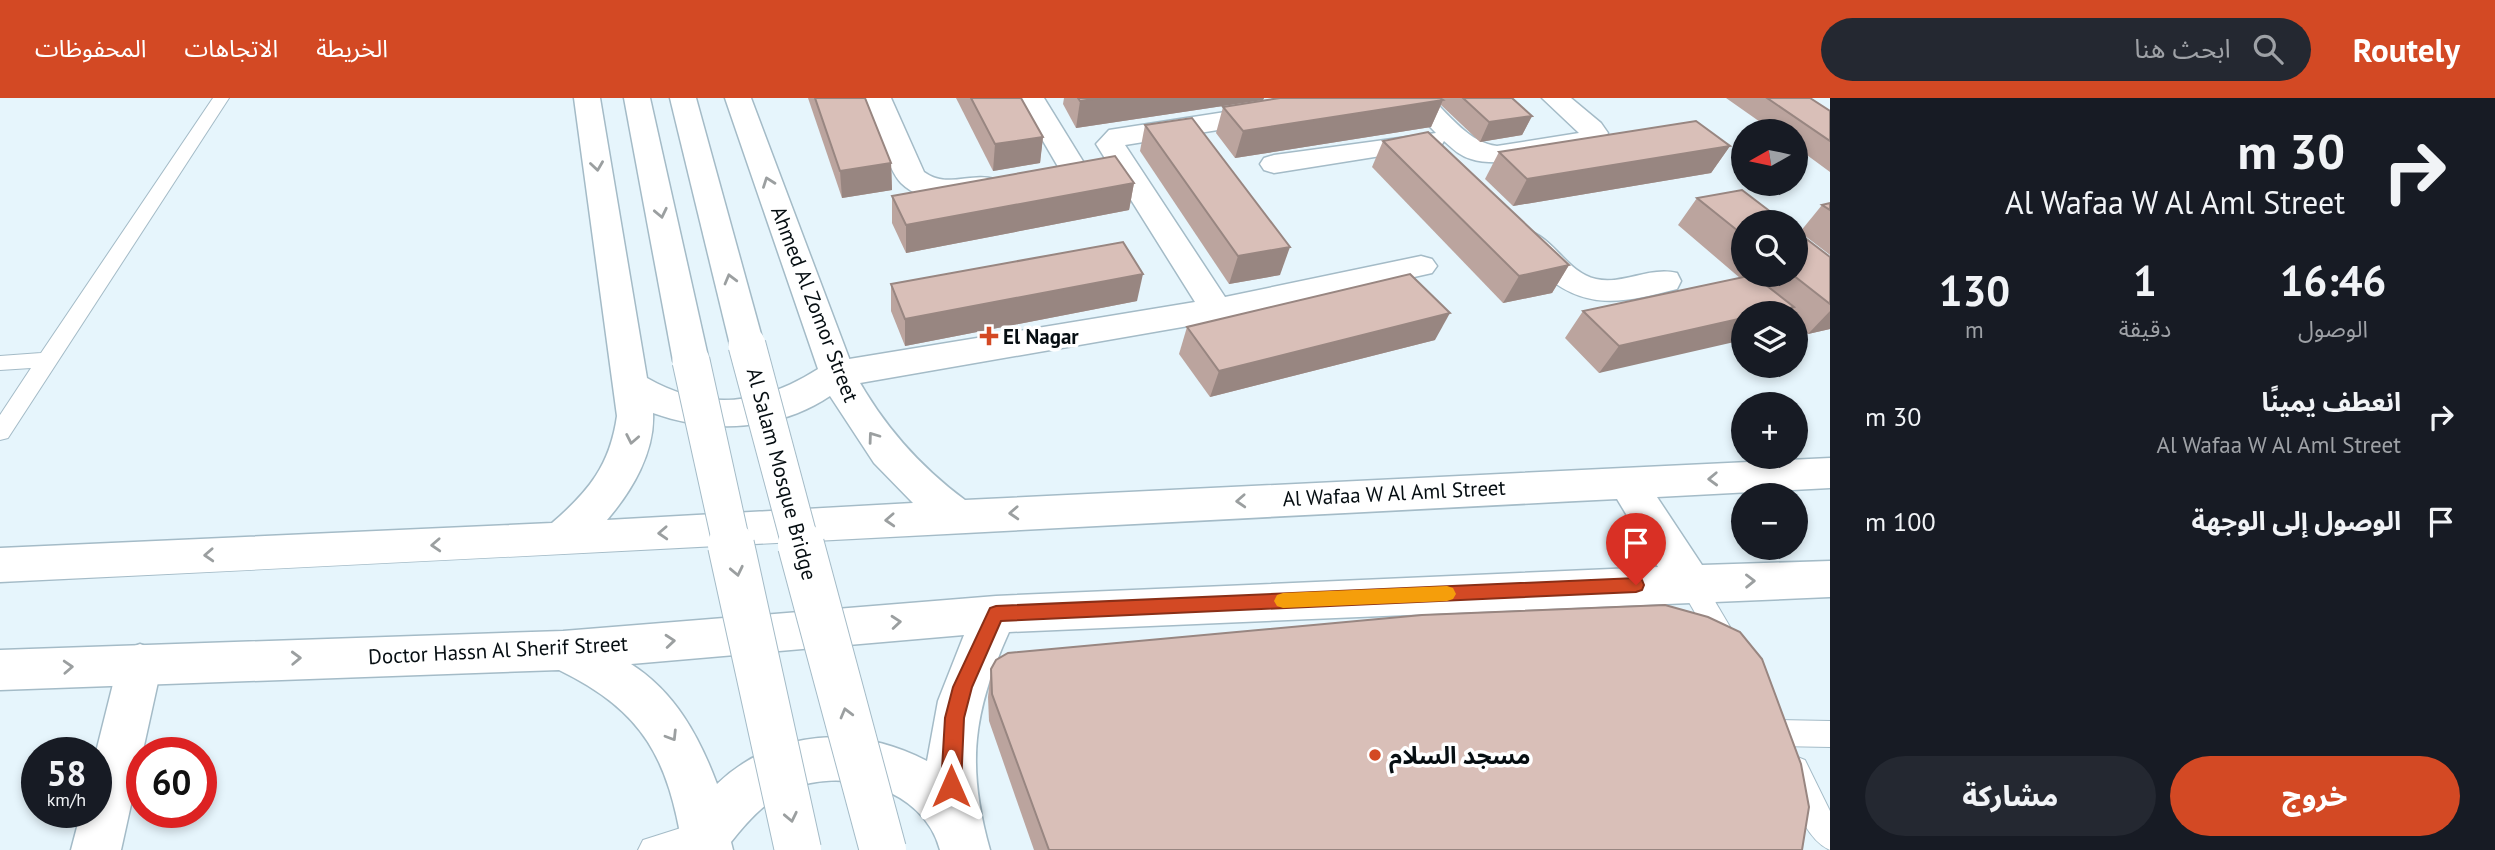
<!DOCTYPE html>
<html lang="ar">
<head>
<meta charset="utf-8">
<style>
	:root { --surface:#171b24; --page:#242831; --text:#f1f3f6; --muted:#9ea1a6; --accent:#d34924 }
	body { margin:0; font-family:"PT Sans","Noto Sans Arabic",sans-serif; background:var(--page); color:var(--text); direction:rtl; height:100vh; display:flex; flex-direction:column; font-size:26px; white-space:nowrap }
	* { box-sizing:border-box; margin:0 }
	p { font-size:23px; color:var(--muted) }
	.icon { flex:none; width:38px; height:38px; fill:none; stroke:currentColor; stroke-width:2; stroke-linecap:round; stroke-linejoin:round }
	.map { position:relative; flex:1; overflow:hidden; direction:ltr }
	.details { display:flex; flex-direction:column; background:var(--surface); width:665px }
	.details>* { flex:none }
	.hud { background:#171b24; color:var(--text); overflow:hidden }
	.needle { width:46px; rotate:261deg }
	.tools { position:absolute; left:1731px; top:21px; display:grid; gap:14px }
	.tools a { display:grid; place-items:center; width:77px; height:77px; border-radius:50%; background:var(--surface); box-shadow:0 4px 10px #0003; font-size:35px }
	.speed { position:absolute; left:21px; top:639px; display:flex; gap:14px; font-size:35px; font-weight:700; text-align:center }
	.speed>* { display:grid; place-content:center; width:91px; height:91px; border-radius:50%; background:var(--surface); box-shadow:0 4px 10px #0003; line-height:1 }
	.speed small { font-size:18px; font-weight:400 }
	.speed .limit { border:10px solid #d22; background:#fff; color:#111 }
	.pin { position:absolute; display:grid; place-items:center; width:60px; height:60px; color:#fff; margin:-72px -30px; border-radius:50% 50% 50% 0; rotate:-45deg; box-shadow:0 0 7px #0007 }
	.pin .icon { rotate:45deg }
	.me { position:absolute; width:77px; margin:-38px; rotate:0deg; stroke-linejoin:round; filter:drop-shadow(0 0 5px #0008) }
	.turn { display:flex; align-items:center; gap:24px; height:147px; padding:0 35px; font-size:32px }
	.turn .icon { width:91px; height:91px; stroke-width:2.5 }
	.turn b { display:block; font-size:49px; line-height:60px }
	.eta { display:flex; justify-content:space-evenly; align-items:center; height:119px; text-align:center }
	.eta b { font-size:42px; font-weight:800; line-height:49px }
	.action { display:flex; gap:14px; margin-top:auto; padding:14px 35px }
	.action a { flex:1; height:80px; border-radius:42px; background:var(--accent); color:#fff; font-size:28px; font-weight:800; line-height:80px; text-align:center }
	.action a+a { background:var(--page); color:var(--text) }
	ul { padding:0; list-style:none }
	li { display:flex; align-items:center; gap:21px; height:105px; padding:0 35px }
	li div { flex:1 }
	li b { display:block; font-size:26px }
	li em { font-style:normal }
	header { display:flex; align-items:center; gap:42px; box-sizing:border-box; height:98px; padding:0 35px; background:var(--accent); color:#fff }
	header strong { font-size:33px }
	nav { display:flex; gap:38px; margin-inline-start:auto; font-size:24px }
	.search { width:490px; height:63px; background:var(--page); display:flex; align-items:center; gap:18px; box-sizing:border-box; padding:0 24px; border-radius:38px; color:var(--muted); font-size:26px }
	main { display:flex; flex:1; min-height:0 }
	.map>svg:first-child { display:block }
</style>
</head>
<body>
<header>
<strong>Routely</strong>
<div class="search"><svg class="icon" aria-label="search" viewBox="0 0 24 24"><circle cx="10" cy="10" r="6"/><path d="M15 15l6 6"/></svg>ابحث هنا</div>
<nav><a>الخريطة</a><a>الاتجاهات</a><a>المحفوظات</a></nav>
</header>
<main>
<section class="details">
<div class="hud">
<div class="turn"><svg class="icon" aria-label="right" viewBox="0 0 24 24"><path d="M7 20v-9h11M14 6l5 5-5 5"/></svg><div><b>30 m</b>Al Wafaa W Al Aml Street</div></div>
</div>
<div class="eta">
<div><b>16:46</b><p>الوصول</p></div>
<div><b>1</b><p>دقيقة</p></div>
<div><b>130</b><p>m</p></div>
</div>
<ul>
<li><svg class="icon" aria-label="right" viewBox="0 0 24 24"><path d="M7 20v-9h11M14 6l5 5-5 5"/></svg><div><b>انعطف يمينًا</b><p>Al Wafaa W Al Aml Street</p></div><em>30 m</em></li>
<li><svg class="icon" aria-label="arrive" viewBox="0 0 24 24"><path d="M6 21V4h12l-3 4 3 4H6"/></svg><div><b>الوصول إلى الوجهة</b></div><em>100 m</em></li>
</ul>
<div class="action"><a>خروج</a><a>مشاركة</a></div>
</section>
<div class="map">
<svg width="1830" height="752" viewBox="0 0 1830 752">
	<rect width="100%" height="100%" fill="#e6f5fc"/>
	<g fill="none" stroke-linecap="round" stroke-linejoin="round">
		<defs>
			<g id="lane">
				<polygon points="213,0 229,0 8,340 0,342 0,317 31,270 0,272 0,258 41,255"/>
				<polygon points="1691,475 1700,478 1736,539 1740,547 1736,555 1727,558 1718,555 1682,492 1679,485 1682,478"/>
				<polygon points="1778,622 1830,623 1830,649 1778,648 1768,644 1764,635 1768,626"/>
				<path d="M1795,658L1805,662L1830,713V752C1803,740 1792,698 1781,672L1785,662Z"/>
				<polygon points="706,722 716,727 721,737 716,747 705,752 638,752 643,742"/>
			</g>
			<g id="street">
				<path d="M865,0H891L924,74C947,91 970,74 995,81L1000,87L995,93C967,100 925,109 901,85C888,72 872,19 865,0Z"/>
				<polygon points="1018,0 1044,0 1089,73 1084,79 1074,82 1064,79"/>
				<polygon points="1273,0 1301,0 1306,7 1296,19 1286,21 1125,47 1225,199 1421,158 1432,161 1437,168 1432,175 1217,223 837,289 824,285 819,276 824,267 837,263 1195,204 1096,46 1109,32 1277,6"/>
				<path d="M1402,0H1431C1450,18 1470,45 1497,48L1579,35L1542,0H1571L1601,25L1608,35L1602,47C1571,55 1500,71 1471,61C1460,58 1453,51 1444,43L1441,48L1431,50L1274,75L1264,72L1260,66L1264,60L1274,57L1436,35Z"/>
				<path d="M1526,132C1554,139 1567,175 1596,181C1623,187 1650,168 1677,175L1681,183L1677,191C1623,205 1584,214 1540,173C1530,164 1518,154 1510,142L1515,135Z"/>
				<polygon points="140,546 156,552 162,566 121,752 71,752 81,714 96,714 96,654 118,566 124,552"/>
			</g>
			<g id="primary">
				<path d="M574,0H600L647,280C706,314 762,307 818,271L725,0H751L855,276C883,327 918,367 965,402L1830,360V390L1657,399L1702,467L1830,463V499L1009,534C973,614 966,667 990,752H940C924,690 841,667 787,693C764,705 747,724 731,744L733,752H683C668,661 645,614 559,572L0,592V552L563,533L996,498L1658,469L1617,401C1078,428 539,459 0,484V450L552,425C589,393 610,367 617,318ZM830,298L874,365L913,405L607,422C632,393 655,354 653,315C711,336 778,333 830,298ZM964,537L938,603L927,663C858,627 776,630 717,686C699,638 675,594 631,566Z"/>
				<polygon points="624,0 650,0 709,263 703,272 691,275 679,272 673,263"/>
				<polygon points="670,0 696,0 764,247 759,256 747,259 735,256 730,247"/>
			</g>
		</defs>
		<!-- lane casing -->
		<use href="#lane" stroke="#a4bbc7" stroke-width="2"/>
		<!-- street casing -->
		<use href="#street" stroke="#a4bbc7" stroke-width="3"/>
		<!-- primary casing -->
		<use href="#primary" stroke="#a4bbc7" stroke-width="3"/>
		<!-- lane -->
		<use href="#lane" fill="#fff" fill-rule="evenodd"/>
		<!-- street -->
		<use href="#street" fill="#fff" fill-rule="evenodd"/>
		<!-- primary -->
		<use href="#primary" fill="#fff" fill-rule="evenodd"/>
		<defs>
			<g id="primary-bridge-far1">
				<polyline points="747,247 801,449"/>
				<polyline points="691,263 732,449"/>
			</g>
			<g id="primary-bridge">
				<polyline points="731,447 798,752"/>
				<polyline points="801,447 883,752"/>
			</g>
		</defs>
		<!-- primary-bridge-far1 casing -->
		<use href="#primary-bridge-far1" stroke="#a4bbc7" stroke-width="39" stroke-linecap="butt"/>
		<!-- primary-bridge casing -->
		<use href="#primary-bridge" stroke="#a4bbc7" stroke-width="48" stroke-linecap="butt"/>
		<!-- primary-bridge-far1 -->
		<use href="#primary-bridge-far1" stroke="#fff" stroke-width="37"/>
		<!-- primary-bridge -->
		<use href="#primary-bridge" stroke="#fff" stroke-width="46"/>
	</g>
	<!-- wall -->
	<g fill="#bba49e">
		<polygon points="808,0 865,0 891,65 892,92 842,100"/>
		<polygon points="956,0 1021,0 1043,39 1040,65 993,73"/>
		<polygon points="1064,0 1264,0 1263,2 1076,30 1063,6"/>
		<polygon points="1280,0 1512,0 1532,18 1522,37 1480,44 1441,7 1431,29 1235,60 1216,35 1223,9"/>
		<polygon points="1726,0 1810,0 1830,13 1830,74 1796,49 1796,33 1773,33"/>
		<polygon points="1145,27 1280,177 1229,186 1140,53"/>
		<polygon points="1383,43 1569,167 1552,195 1503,205 1372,69"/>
		<polygon points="1730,48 1711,75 1513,108 1485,81 1499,54"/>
		<polygon points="1134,85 1129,112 906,155 892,125 892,98"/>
		<polygon points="1697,100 1743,124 1743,177 1796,177 1830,159 1830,231 1808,236 1796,225 1796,215 1743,215 1599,275 1565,240 1583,213 1740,180 1678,127"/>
		<polygon points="1830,105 1830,157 1800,134 1822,107"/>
		<polygon points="891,186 1137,203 905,248 891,213"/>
		<polygon points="1187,229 1435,242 1210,299 1179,256"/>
		<polygon points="991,571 1802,752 1034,752 989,623 988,599"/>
	</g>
	<!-- shaded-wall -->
	<g fill="#988681">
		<polygon points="1100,0 1264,0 1263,2 1076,30 1080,3"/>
		<polygon points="1443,2 1431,29 1235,60 1243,33"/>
		<polygon points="1532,18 1522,37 1480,44 1489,24"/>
		<polygon points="1043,39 1040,65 993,73 995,46"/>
		<polygon points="1730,48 1711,75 1513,108 1527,81"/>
		<polygon points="891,65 892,92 842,100 840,73"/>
		<polygon points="1134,85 1129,112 906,155 906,127"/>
		<polygon points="1290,149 1280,177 1229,186 1238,158"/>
		<polygon points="1569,167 1552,195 1503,205 1519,178"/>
		<polygon points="1143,176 1137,203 905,248 905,221"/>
		<polygon points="1794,209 1789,215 1767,215"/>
		<polygon points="1830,213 1830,231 1808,236"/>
		<polygon points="1450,215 1435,242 1210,299 1219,273"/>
		<polygon points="1743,220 1743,242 1599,275 1619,248"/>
	</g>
	<!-- building -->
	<g fill="#d9bfb8" stroke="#988681" stroke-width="2">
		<polygon points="815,0 865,0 891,65 840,73"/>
		<polygon points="971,0 1021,0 1043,39 995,46"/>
		<polygon points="1078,0 1100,0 1080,3"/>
		<polygon points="1280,0 1440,0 1443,2 1243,33 1223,9"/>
		<polygon points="1463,0 1512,0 1532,18 1489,24"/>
		<polygon points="1767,0 1810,0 1830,13 1830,43"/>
		<polygon points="1192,20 1290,149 1238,158 1145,27"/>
		<polygon points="1696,23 1730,48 1527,81 1499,54"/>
		<polygon points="1428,34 1569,167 1519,178 1383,43"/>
		<polygon points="1115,58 1134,85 906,127 892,98"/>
		<polygon points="1742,92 1784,124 1743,124 1743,137 1697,100"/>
		<polygon points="1830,105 1830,112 1822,107"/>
		<polygon points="1796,133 1830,159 1830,206 1793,177 1796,177"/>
		<polygon points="1123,144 1143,176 905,221 891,186"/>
		<polygon points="1410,176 1450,215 1219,273 1187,229"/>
		<polygon points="1753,177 1794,209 1767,215 1743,215 1743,220 1619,248 1583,213"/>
		<polygon points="1665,507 1708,519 1740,534 1762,561 1801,666 1809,709 1802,752 1049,752 992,596 991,571 996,562 1008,555 1422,517"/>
	</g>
	<!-- one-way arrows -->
	<defs><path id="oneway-chevron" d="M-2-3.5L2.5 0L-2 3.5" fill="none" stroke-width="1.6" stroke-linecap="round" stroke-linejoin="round" transform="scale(1.75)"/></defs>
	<g stroke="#9b9fa0">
		<use href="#oneway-chevron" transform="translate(597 68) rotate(82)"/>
		<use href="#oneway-chevron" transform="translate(768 84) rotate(-110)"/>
		<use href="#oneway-chevron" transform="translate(661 115) rotate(78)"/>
		<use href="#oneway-chevron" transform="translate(730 181) rotate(-105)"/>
		<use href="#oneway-chevron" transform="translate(873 339) rotate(-126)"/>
		<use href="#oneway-chevron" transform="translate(632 341) rotate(101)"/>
		<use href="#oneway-chevron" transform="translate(1713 381) rotate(178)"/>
		<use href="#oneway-chevron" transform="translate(1241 403) rotate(177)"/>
		<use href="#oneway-chevron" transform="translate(1014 415) rotate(177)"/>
		<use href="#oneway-chevron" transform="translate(890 422) rotate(177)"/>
		<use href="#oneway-chevron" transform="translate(663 435) rotate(177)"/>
		<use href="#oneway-chevron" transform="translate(436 447) rotate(177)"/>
		<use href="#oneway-chevron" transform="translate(209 457) rotate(177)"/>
		<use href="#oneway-chevron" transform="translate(737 473) rotate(78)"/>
		<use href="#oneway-chevron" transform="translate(1750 483) rotate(-1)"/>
		<use href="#oneway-chevron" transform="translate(896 524) rotate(-5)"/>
		<use href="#oneway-chevron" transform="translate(670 543) rotate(-5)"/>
		<use href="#oneway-chevron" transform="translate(296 560) rotate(-2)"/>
		<use href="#oneway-chevron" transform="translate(68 569) rotate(-3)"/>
		<use href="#oneway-chevron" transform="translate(846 615) rotate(-105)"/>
		<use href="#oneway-chevron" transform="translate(672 638) rotate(58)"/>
		<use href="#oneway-chevron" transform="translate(791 719) rotate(78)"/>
	</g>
	<!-- route -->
	<polygon fill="#d34924" stroke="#892f17" stroke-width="2" points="1636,480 1642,482 1644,487 1642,492 1636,494 1001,523 972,589 964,620 961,688 958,695 951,697 944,695 941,688 945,620 953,589 990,510 996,508"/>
	<!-- slow -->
	<polygon fill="#f59e0b" points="1447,488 1453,490 1456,496 1453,501 1447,503 1283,510 1277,508 1274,503 1277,497 1283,495"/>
	<!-- markers -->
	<g fill="#d34924" stroke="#fff" stroke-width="2.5">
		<path d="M985.5 227.5h7v7h7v7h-7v7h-7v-7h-7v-7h7z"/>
		<circle cx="1375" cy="657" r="7"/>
	</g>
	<g text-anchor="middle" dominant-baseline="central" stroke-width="7" stroke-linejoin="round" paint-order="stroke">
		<!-- street labels -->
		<g font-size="21" fill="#060e12" stroke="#fff">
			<text transform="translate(815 206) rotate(69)">Ahmed Al Zomor Street</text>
			<text transform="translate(782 376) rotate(75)">Al Salam Mosque Bridge</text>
			<text transform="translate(1394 395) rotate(-3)">Al Wafaa W Al Aml Street</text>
			<text transform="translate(498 552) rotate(-3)">Doctor Hassn Al Sherif Street</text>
		</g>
		<!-- poi labels -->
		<g font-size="21" font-weight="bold" fill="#060e12" stroke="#fff" text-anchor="start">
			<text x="1003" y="238">El Nagar</text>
		</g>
		<!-- near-poi labels -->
		<g font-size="24" font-weight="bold" fill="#060e12" stroke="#fff" text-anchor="start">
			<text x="1389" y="657">مسجد السلام</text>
		</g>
	</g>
</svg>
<div class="tools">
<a><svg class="needle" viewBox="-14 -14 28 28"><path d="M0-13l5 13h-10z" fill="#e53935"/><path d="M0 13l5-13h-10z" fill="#9ea1a6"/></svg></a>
<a><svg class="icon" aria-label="search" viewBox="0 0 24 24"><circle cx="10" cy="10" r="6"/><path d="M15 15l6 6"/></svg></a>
<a><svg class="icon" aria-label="layers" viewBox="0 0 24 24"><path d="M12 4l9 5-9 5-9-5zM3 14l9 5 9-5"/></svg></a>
<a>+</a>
<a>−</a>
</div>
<div class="speed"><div>58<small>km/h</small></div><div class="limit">60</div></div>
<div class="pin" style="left:1636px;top:487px;background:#d93025"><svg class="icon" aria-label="arrive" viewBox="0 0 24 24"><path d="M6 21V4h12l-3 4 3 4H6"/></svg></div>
<svg class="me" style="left:951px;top:688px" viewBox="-20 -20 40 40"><path d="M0-17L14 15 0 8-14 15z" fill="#d34924" stroke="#fff" stroke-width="4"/></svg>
</div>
</main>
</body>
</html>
